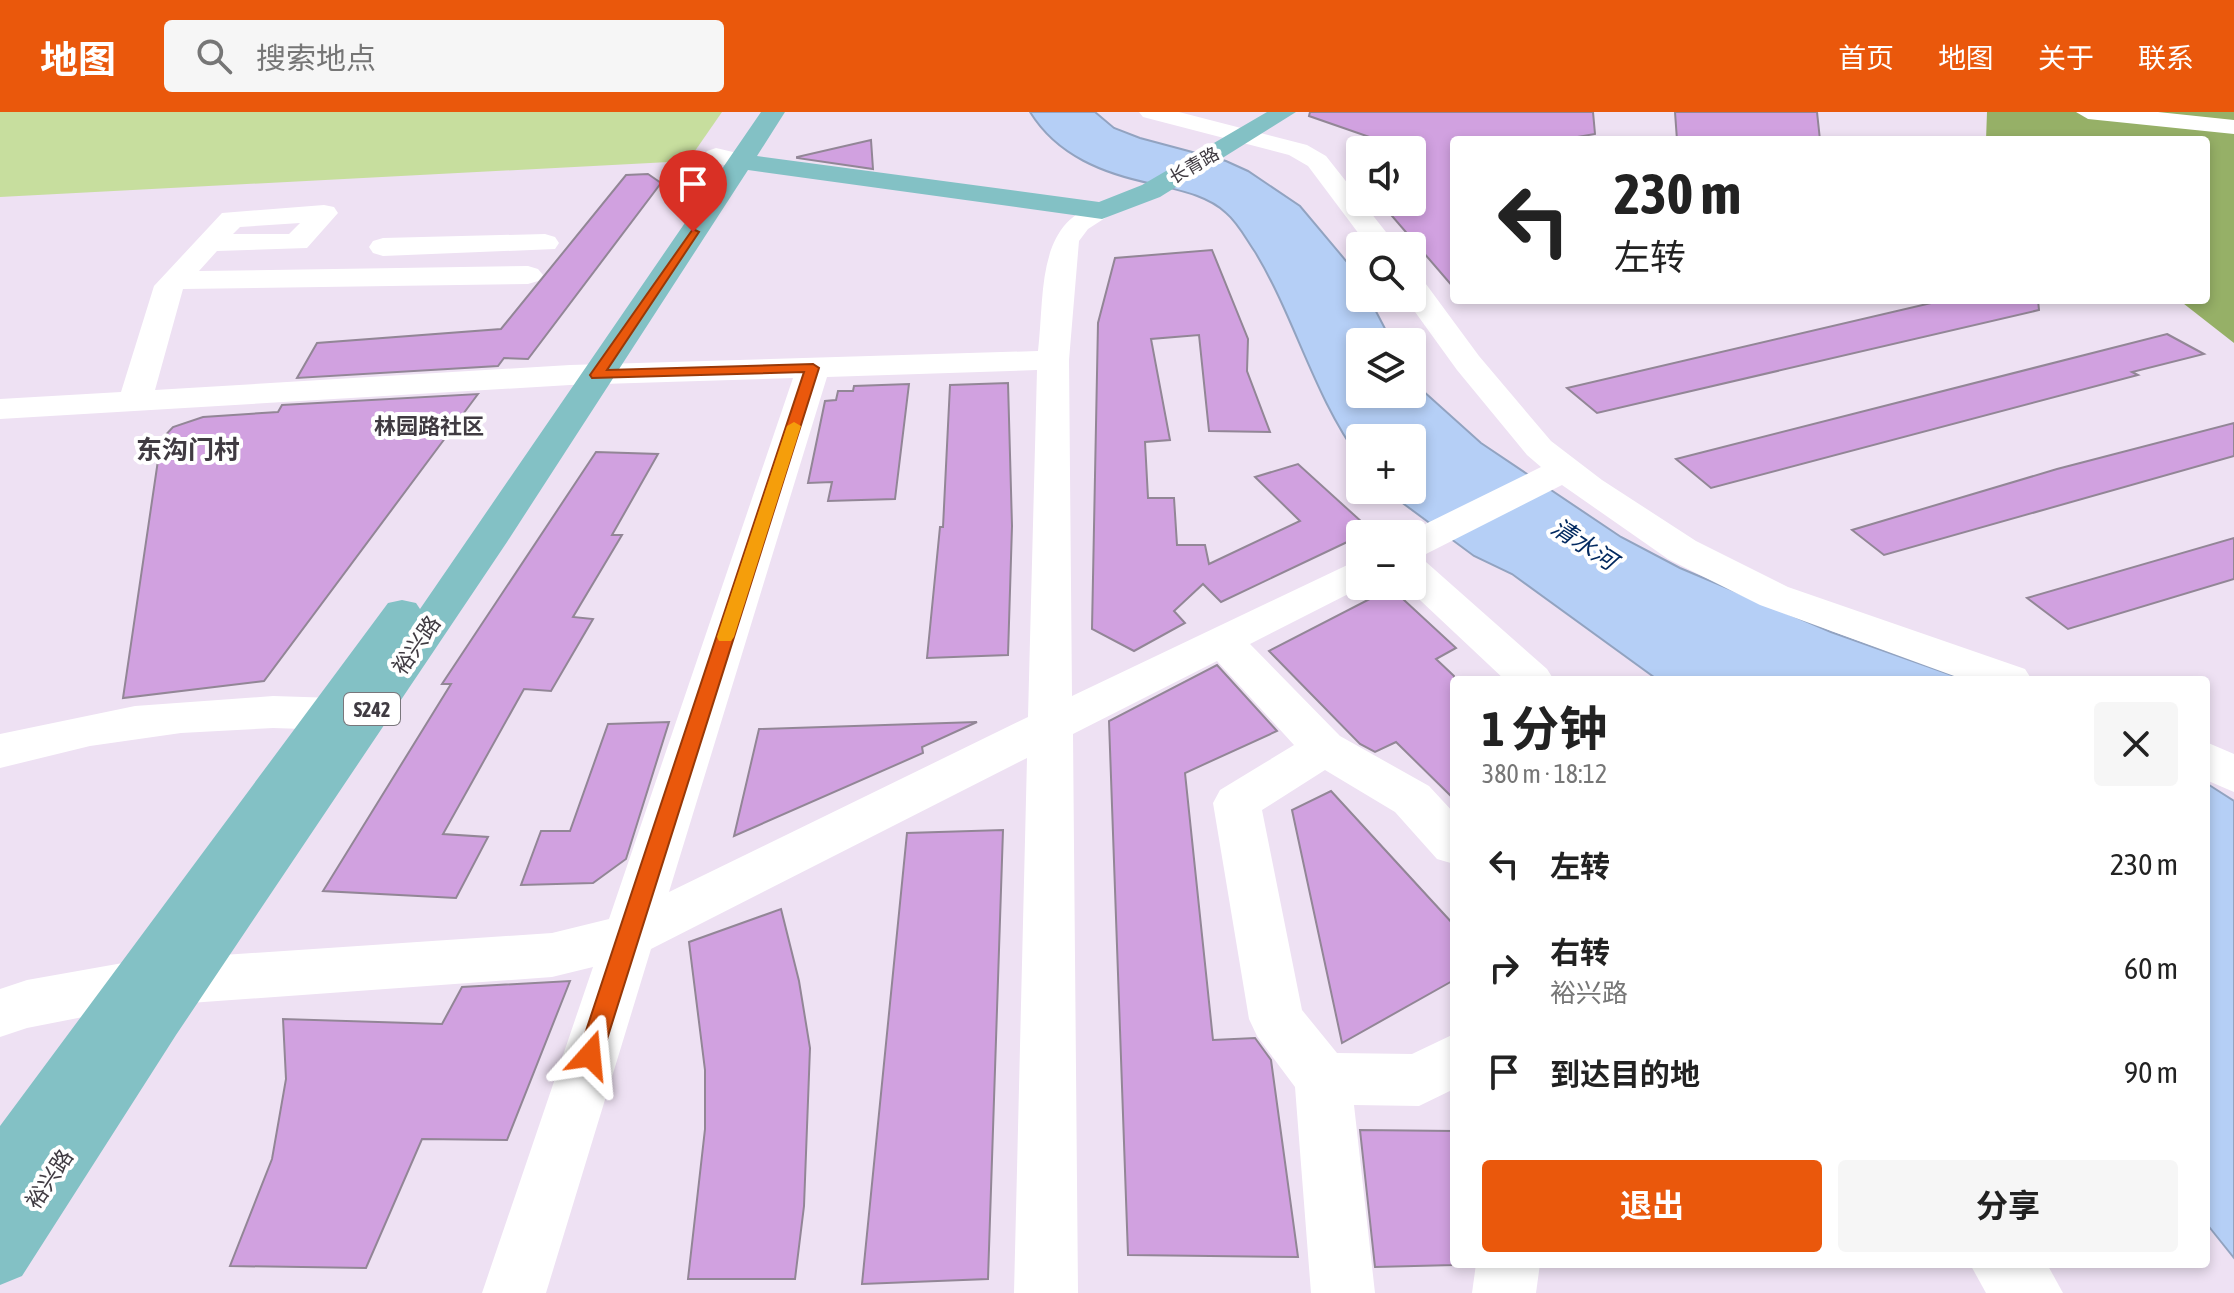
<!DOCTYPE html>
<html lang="zh">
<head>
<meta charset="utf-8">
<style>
	:root { --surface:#fff; --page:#f6f6f6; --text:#222; --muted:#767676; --accent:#ea580c }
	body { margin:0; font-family:"Asap Condensed","Noto Sans SC",sans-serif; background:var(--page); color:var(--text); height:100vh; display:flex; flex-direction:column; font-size:30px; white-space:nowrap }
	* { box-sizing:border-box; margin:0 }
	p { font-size:26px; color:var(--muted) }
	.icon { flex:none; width:44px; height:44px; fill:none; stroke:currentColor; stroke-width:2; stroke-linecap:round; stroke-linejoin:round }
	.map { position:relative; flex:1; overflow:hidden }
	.drawer { position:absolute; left:1450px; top:564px; width:760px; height:592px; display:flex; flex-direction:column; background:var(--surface); border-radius:8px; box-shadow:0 4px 12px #0003 }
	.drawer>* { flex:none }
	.guide { position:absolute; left:1450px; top:24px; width:760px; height:168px; border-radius:8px; box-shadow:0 4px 12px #0003; background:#fff; color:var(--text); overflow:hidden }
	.tools { position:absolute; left:1346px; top:24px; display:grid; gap:16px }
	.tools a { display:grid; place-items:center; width:80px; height:80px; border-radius:8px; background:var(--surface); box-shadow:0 4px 12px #0003; font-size:40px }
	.pin { position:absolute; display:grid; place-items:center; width:68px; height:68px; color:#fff; margin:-82px -34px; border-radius:50% 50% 50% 0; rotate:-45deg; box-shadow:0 0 8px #0007 }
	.pin .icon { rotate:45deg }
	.me { position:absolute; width:88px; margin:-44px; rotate:18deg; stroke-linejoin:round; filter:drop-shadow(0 0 6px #0008) }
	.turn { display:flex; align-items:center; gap:28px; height:168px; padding:0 32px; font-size:36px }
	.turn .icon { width:104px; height:104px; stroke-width:2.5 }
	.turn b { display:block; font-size:56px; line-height:68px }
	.round { display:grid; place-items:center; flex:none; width:84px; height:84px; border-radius:8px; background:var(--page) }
	.overview { display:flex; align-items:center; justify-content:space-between; height:136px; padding:0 32px }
	h1 { font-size:48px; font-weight:700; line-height:60px }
	.cta { display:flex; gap:16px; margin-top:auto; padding:16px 32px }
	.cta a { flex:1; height:92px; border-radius:8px; background:var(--accent); color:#fff; font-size:32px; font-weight:700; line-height:92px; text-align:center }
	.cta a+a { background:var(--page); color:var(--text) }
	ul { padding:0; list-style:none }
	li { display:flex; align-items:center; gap:24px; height:104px; padding:0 32px }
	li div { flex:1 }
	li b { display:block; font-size:30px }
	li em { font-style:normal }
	header { display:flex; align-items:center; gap:48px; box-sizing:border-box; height:112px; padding:0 40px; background:var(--accent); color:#fff }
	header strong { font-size:38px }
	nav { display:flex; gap:44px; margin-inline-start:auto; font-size:28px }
	.search { width:560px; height:72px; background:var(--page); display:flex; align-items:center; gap:20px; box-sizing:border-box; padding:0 28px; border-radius:8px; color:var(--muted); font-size:30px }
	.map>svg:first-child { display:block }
</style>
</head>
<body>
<header>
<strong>地图</strong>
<div class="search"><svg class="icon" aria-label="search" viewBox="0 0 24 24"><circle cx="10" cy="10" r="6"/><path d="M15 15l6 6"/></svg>搜索地点</div>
<nav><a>首页</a><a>地图</a><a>关于</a><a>联系</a></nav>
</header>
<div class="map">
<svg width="2234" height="1181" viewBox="0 0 2234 1181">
	<rect width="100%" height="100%" fill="#eee1f3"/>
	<!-- green -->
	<polygon fill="#c7de9e" points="0,0 722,0 688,49 0,85"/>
	<!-- forest -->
	<polygon fill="#96b067" points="1987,0 2234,0 2234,231 2179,188 2206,188 2206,28 1986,28"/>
	<!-- water -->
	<g fill="#b5cff6" stroke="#92a3c0" stroke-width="2">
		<path d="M1030,0H1095L1114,16L1140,26L1226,49L1248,59L1300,94L1347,150L1360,171V186H1369L1392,230H1360V282H1412V269L1481,331L1621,425L1680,456L1831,520L1966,568H1658L1512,462L1474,444L1385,378H1412V326H1360V347C1314,285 1295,206 1255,140C1246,127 1238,111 1226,101C1207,83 1177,78 1153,72C1104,62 1057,44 1030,0Z"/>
		<polygon points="2206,671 2234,689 2234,1146 2206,1111"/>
	</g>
	<!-- building -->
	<g fill="#d1a1e0" stroke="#928696" stroke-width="2">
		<polygon points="1310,0 1593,0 1595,22 1560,28 1454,28 1454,176 1380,90 1412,90 1412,28 1378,28 1309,4"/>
		<polygon points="1675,0 1817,0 1820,28 1677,28"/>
		<polygon points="871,28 873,57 797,46 797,45"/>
		<polygon points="648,62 661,71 528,247 504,246 498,254 297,266 317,231 501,217 626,63"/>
		<polygon points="1212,138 1248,227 1247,259 1270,320 1209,319 1199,223 1151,227 1170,328 1145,330 1148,386 1174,386 1177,433 1205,433 1209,452 1300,409 1255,365 1298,352 1364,412 1364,422 1221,490 1203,472 1174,499 1185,511 1134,539 1092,517 1098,211 1115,146"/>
		<polygon points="1944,188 2038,188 2039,198 1597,301 1567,276"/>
		<polygon points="2167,222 2204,242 2132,260 2138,263 1711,376 1676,347"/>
		<polygon points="1008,271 1012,414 1008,543 927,546 940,415 943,415 950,273"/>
		<polygon points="909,272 895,387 828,389 832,370 808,371 825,289 836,288 838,279 853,279 854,274"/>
		<polygon points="478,282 264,569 123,586 161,328 173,315 203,305 278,300 282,293"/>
		<polygon points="2234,311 2234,344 1884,443 1852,418 2057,357"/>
		<polygon points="596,340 658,342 612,423 622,423 573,505 593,507 551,579 524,577 443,722 488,725 456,786 323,779 451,572 442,572"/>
		<polygon points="2234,426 2234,467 2068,517 2027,486"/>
		<polygon points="1391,476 1456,536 1436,547 1454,564 1454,687 1396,630 1375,640 1360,632 1269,539"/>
		<polygon points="1217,553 1277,619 1185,661 1213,928 1255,926 1271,948 1298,1145 1128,1143 1109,609"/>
		<polygon points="669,610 626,747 593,771 521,773 541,719 570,719 608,612"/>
		<polygon points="977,610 922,635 923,641 734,724 759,617"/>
		<polygon points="1331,679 1454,813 1454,868 1342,931 1292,698"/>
		<polygon points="1003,718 988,1167 862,1172 907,721"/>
		<polygon points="781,797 799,869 810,936 804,1094 795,1167 688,1167 705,1017 705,958 689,830"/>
		<polygon points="570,869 507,1028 422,1027 366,1156 230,1154 272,1047 286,967 283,907 442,912 462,875"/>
		<polygon points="1360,1018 1454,1019 1454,1153 1375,1155"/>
	</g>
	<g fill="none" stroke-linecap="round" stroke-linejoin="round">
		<!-- minor -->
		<g fill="#fff" fill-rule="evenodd">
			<polygon points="1139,0 1179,0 1307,33 1326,44 1397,134 1368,134 1308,54 1289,43 1143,5"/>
			<polygon points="2076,0 2158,0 2234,8 2234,22 2088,7"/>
			<polygon points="716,36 750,44 754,49 741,57 707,49 703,44 707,39"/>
			<path d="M1102,91L1112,93L1116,99L1088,117L1079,129L1069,248L1072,584L1360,447V474H1364L1250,532L1340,624L1429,674L1454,701V752L1437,747L1395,700L1325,658L1262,698L1302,898L1337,941L1412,942L1454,922V977L1419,994L1354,993L1375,1181H1311L1295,975L1257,924L1249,907L1213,691L1220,678L1294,633L1217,549L1073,622L1078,1181H1014L1027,646L651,837L546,1181H482L593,855L552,865L134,895L27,916L0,925V877L27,868L134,849L552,821L609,807L793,266L570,273L0,307V287L121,280L154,174L222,101L324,93L334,95L338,101L307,136L217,139L199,159L528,154L538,157L543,163L538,169L528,172L183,177L155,278L570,253L1038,239C1045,182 1035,108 1102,91ZM300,111L289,122H233L240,115ZM1037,258L1028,605L669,780L827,265Z"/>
			<polygon points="545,122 555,125 559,131 555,137 383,144 373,141 369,135 373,129 383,126"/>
			<polygon points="1412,165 1423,168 1479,244 1551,329 1602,368 1696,429 1788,475 2025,557 2032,568 1965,568 1760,493 1668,447 1562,373 1426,442 1412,446 1412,422 1405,422 1541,355 1527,343 1457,258 1405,186 1412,186"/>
			<polygon points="1412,446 1426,450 1547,557 1554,568 1505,568 1405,474 1412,474"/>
			<polygon points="273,584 365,587 381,592 387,603 381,614 365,619 273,616 181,621 90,634 0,656 0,622 135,594"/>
			<polygon points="2206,630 2234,642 2234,680 2206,668"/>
			<polygon points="1476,1152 1540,1152 1536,1181 1472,1181"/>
			<polygon points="1970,1152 2047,1152 2063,1181 1986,1181"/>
		</g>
		<!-- major -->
		<polygon fill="#83c1c5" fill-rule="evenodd" points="761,0 785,0 757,44 1099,90 1142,73 1267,0 1296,0 1160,85 1102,107 748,58 507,430 176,923 22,1164 0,1173 0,1014 388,491 402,488 416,491 420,497"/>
	</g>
	<!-- route -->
	<polygon fill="#ea580c" stroke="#983908" stroke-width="2" points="693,117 699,120 607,258 813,252 819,256 602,943 598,950 590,953 582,950 578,943 804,260 592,266 590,263"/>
	<!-- slow -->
	<polygon fill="#f59e0b" points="794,310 801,314 734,525 731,529 719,529 717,525 787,314"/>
	<g text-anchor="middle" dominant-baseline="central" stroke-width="8" stroke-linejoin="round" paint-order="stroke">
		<!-- far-street labels -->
		<g font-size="18" fill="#403b42" stroke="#fff">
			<text transform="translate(1194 53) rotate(-30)">长青路</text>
		</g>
		<!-- shield labels -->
		<rect fill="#fff" stroke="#79767b" stroke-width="2" x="344" y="581" width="56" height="32" rx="6"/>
		<g font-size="20" font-weight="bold" fill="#403b42">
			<text x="372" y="597">S242</text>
		</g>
		<!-- far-quarter labels -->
		<g font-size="22" font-weight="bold" fill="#403b42" stroke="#fff">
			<text x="429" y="314">林园路社区</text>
		</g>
		<!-- street labels -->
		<g font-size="22" fill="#403b42" stroke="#fff">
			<text transform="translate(416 533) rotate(-55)">裕兴路</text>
			<text transform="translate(49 1067) rotate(-56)">裕兴路</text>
		</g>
		<!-- water labels -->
		<g font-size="24" font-style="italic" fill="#032a60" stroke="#fff">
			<text transform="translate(1584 432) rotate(33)">清水河</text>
		</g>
		<!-- quarter labels -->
		<g font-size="26" font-weight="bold" fill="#403b42" stroke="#fff">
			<text x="188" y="338">东沟门村</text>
		</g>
	</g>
</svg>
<div class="tools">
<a><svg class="icon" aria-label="sound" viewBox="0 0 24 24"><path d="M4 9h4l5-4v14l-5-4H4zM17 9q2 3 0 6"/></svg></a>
<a><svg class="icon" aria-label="search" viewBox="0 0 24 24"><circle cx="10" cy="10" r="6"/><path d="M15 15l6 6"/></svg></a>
<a><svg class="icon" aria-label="layers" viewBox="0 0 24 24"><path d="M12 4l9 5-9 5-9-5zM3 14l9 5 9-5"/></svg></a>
<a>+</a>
<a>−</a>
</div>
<div class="pin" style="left:693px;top:120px;background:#d93025"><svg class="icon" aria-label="arrive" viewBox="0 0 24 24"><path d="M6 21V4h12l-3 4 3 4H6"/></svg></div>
<svg class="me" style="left:590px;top:943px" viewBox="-20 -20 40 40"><path d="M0-17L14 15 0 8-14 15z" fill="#ea580c" stroke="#fff" stroke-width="4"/></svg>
<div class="guide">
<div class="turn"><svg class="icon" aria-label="left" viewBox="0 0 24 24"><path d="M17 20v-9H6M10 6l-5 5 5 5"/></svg><div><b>230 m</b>左转</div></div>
</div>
<section class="drawer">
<div class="overview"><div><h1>1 分钟</h1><p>380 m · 18:12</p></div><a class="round"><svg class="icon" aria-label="close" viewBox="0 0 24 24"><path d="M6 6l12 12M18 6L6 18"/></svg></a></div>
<ul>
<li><svg class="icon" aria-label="left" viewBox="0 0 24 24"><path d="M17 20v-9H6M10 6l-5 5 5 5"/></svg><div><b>左转</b></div><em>230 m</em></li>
<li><svg class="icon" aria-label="right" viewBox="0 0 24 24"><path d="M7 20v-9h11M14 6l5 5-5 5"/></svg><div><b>右转</b><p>裕兴路</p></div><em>60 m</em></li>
<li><svg class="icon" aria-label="arrive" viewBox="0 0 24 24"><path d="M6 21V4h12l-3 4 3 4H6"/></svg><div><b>到达目的地</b></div><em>90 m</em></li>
</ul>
<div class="cta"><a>退出</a><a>分享</a></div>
</section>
</div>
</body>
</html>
